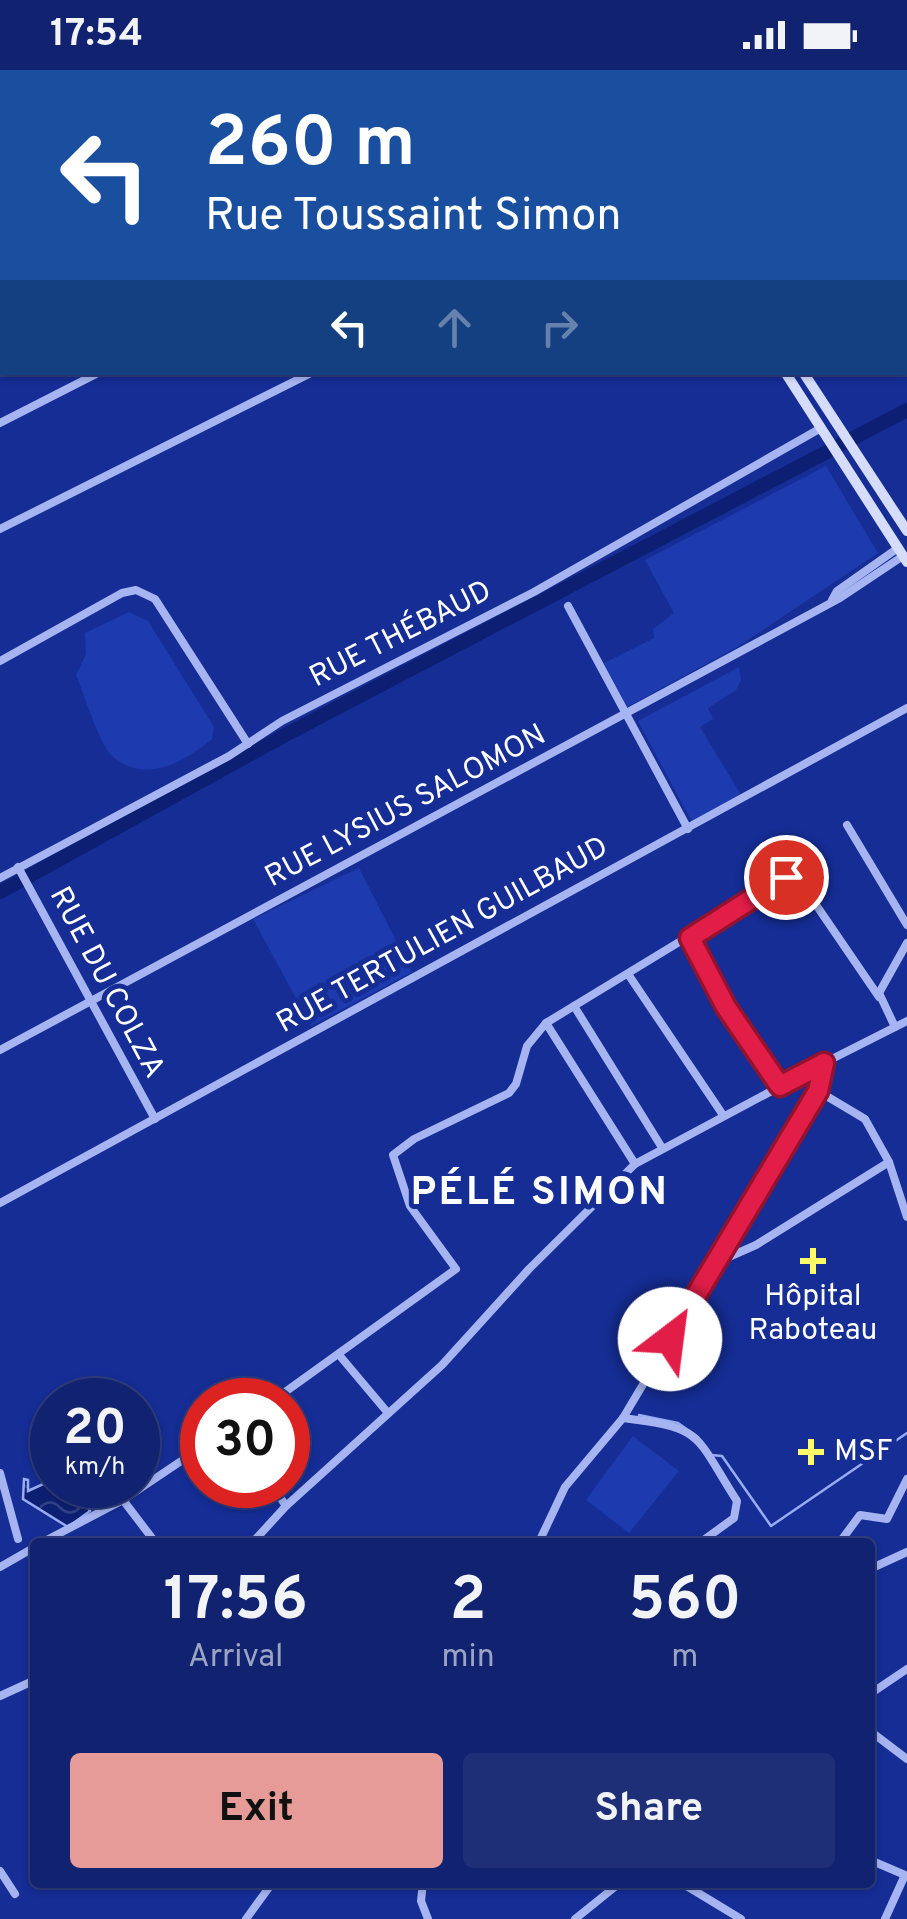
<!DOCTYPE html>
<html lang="en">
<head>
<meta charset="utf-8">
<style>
	:root { --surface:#102270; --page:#1e2f78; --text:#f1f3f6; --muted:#9ca4c3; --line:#303f83; --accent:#e69b98 }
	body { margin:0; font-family:Overpass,sans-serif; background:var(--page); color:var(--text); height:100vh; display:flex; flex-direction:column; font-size:38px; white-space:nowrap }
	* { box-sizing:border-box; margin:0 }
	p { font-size:32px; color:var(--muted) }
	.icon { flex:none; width:55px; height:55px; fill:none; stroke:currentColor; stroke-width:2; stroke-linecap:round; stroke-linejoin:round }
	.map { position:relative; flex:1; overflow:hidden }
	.details { position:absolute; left:30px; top:1468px; width:845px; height:350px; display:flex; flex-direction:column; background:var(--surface); border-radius:10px; box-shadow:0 2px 8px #0004,0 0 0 2px var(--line) }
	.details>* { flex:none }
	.top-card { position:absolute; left:0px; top:0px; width:908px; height:305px; box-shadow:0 2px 8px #0004,0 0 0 2px var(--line); background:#1a4fa0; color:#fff; overflow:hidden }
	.speed { position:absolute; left:30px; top:1308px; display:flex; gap:20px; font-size:50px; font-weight:700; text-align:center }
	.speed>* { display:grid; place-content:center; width:130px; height:130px; border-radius:50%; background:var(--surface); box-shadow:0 2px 8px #0004,0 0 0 2px var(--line); line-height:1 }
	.speed small { font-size:25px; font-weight:400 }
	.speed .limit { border:15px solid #d22; background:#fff; color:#111 }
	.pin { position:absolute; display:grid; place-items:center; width:85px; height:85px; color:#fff; margin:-42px; border:5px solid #fff; border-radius:50%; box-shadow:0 2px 10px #0007 }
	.me { position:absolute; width:110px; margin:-55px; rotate:30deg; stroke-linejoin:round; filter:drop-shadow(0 0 8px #0008) }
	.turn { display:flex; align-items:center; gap:35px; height:210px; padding:0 40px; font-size:45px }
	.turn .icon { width:130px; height:130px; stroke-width:2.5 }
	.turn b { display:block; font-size:70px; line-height:85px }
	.lanes { display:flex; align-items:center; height:95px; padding:0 40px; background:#0003; justify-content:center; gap:50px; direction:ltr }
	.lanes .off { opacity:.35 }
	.eta { display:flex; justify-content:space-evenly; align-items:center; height:170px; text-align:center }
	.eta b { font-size:60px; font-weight:700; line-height:70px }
	.action { display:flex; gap:20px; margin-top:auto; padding:20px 40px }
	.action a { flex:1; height:115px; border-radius:10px; background:var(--accent); color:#111; font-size:40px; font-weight:700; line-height:115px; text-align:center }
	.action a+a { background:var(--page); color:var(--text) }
	.status { display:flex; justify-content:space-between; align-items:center; height:70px; padding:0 50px; background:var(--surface); direction:ltr }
	.status svg { height:28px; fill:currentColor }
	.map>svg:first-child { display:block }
</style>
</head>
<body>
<div class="status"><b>17:54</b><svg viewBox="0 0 49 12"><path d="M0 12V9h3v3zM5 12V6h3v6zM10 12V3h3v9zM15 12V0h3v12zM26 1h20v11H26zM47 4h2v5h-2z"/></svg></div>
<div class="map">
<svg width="907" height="1849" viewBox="0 0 907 1849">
	<defs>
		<pattern id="water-waves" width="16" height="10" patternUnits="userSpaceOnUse" patternTransform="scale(2.5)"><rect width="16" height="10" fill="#0d1f72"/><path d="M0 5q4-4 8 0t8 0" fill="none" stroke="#314187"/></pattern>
	</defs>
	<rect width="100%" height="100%" fill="#152d95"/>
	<!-- green -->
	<g fill="#1d3aaf">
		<polygon points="826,396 878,483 739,576 627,637 604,593 654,568 653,559 674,543 645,490"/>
		<path d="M129,542L148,551L214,657L212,669C184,692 145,715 112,686C99,674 84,623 76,605L86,584L85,563Z"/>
		<polygon points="739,597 741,610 736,620 708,638 713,649 700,657 741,725 692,752 638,651"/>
		<polygon points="359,798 412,902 311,956 253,849"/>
		<polygon points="633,1366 679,1401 629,1463 586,1430"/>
	</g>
	<!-- water -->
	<polygon fill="url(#water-waves)" stroke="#98acf4" stroke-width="2.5" points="24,1409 28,1410 28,1421 52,1410 52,1415 74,1415 90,1441 68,1457 23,1429"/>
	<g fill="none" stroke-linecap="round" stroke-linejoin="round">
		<!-- stream -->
		<g stroke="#98acf4" stroke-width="2.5">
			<polyline points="639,1345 678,1353 698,1367"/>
			<polyline points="711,1385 722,1386 771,1456 907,1363"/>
		</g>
		<!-- river -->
		<polyline stroke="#0d1f72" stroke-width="14" points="0,822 287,664 907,340"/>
		<!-- minor -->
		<g stroke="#a6b5f2" stroke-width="8">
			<polyline points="905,3 907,2"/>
			<polyline points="905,160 907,159"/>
			<polyline points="0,353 100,302"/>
			<polyline points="0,459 313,302"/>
			<polyline points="832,530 837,521 898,478"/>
			<polyline points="568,536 688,759"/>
			<polyline points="0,591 122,523 136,520 155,529 248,674"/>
			<polyline points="847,755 907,855"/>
			<polyline points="18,797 155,1049"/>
			<polyline points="0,808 229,686 282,651 534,522 821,358"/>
			<polyline points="690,868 726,937 780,1015"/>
			<polyline points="628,904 723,1045"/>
			<polyline points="574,936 661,1076"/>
			<polyline points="546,953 635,1094"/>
			<polyline points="895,957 879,923 907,873"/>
			<polyline points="0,980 840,528 903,486"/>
			<polyline points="818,1021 865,1049 889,1092 907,1147"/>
			<polyline points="0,1133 907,638"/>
			<polyline points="713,1194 756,1175 889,1092"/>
			<polyline points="340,1286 388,1343"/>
			<polyline points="274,1330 456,1199 410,1136 393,1085 414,1069 509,1023 516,1014 527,976 546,953 786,807 797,807 879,927"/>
			<path d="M623,1348C705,1358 694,1364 737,1431L734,1448L701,1472"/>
			<polyline points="0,1403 18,1469"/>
			<polyline points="272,1415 286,1436"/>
			<polyline points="123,1430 155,1472"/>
			<polyline points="43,1472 123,1430 202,1377"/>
			<polyline points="253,1472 286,1436 442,1295 529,1199 635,1094 824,993"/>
			<polyline points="539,1472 565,1417 623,1348 818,1021 824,993 907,951"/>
			<polyline points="840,1472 860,1445 887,1449 907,1409"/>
			<polyline points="0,1497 35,1477"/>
			<polyline points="870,1499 907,1482"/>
			<polyline points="870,1624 907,1599"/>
			<polyline points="0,1626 35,1610"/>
			<polyline points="870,1661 907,1689"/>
			<polyline points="870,1790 905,1805 885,1849"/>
			<polyline points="0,1801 15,1824"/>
			<polyline points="423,1812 421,1831 428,1849"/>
			<polyline points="680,1812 741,1849"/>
			<polyline points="246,1849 273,1812"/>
			<polyline points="575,1849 621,1812"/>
		</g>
		<!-- secondary -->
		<g stroke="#d5dcfc" stroke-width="10">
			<polyline points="590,0 592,2"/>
			<polyline points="606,0 608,2"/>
			<polyline points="785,302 907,492"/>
			<polyline points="803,302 907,461"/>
		</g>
	</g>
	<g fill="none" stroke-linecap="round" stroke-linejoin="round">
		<defs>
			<polyline id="route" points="670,1269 818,1021 824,993 780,1016 726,937 690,868 786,807"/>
		</defs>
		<!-- route casing -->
		<use href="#route" stroke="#92132f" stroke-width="25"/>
		<!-- route -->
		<use href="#route" stroke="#e11d48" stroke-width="18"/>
	</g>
	<!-- markers -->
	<g fill="#fffa67" stroke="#152d95" stroke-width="4">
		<path d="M808 1176h10v10h10v10h-10v10h-10v-10h-10v-10h10z"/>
		<path d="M806 1367h10v10h10v10h-10v10h-10v-10h-10v-10h10z"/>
	</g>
	<g text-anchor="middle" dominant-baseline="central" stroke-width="10" stroke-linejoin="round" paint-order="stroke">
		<!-- street labels -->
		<g font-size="30" fill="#fff" stroke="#152d95">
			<text transform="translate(401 565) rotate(-27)">RUE THÉBAUD</text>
			<text transform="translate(406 737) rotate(-28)">RUE LYSIUS SALOMON</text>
			<text transform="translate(443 866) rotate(-29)">RUE TERTULIEN GUILBAUD</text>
			<text transform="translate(106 913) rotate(62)">RUE DU COLZA</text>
		</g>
		<!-- poi labels -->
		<g font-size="30" fill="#fff" stroke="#152d95">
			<text x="813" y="1227">Hôpital<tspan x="813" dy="34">Raboteau</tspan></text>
			<text x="834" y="1382" text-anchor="start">MSF</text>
		</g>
		<!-- district labels -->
		<g font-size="40" font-weight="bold" letter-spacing="2.5" fill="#fff" stroke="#152d95">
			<text x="540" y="1124">PÉLÉ SIMON</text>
		</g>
	</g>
</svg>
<div class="speed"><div>20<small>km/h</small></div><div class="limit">30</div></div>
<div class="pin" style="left:786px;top:807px;background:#d93025"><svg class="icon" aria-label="arrive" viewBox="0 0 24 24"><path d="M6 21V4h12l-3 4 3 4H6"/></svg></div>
<svg class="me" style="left:670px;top:1269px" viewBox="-20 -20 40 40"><circle r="19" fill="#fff"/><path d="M0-13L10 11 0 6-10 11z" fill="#e11d48"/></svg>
<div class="top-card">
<div class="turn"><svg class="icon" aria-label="left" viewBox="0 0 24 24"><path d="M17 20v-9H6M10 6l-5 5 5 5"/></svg><div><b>260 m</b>Rue Toussaint Simon</div></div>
<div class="lanes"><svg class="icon" aria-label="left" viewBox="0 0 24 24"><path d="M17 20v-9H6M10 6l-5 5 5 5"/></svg><svg class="icon off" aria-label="ahead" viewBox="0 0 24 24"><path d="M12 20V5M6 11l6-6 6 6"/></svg><svg class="icon off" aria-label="right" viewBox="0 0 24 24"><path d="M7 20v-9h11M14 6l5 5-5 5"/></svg></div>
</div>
<section class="details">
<div class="eta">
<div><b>17:56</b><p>Arrival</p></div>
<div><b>2</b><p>min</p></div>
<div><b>560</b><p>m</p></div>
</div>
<div class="action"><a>Exit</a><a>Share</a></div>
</section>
</div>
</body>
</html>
